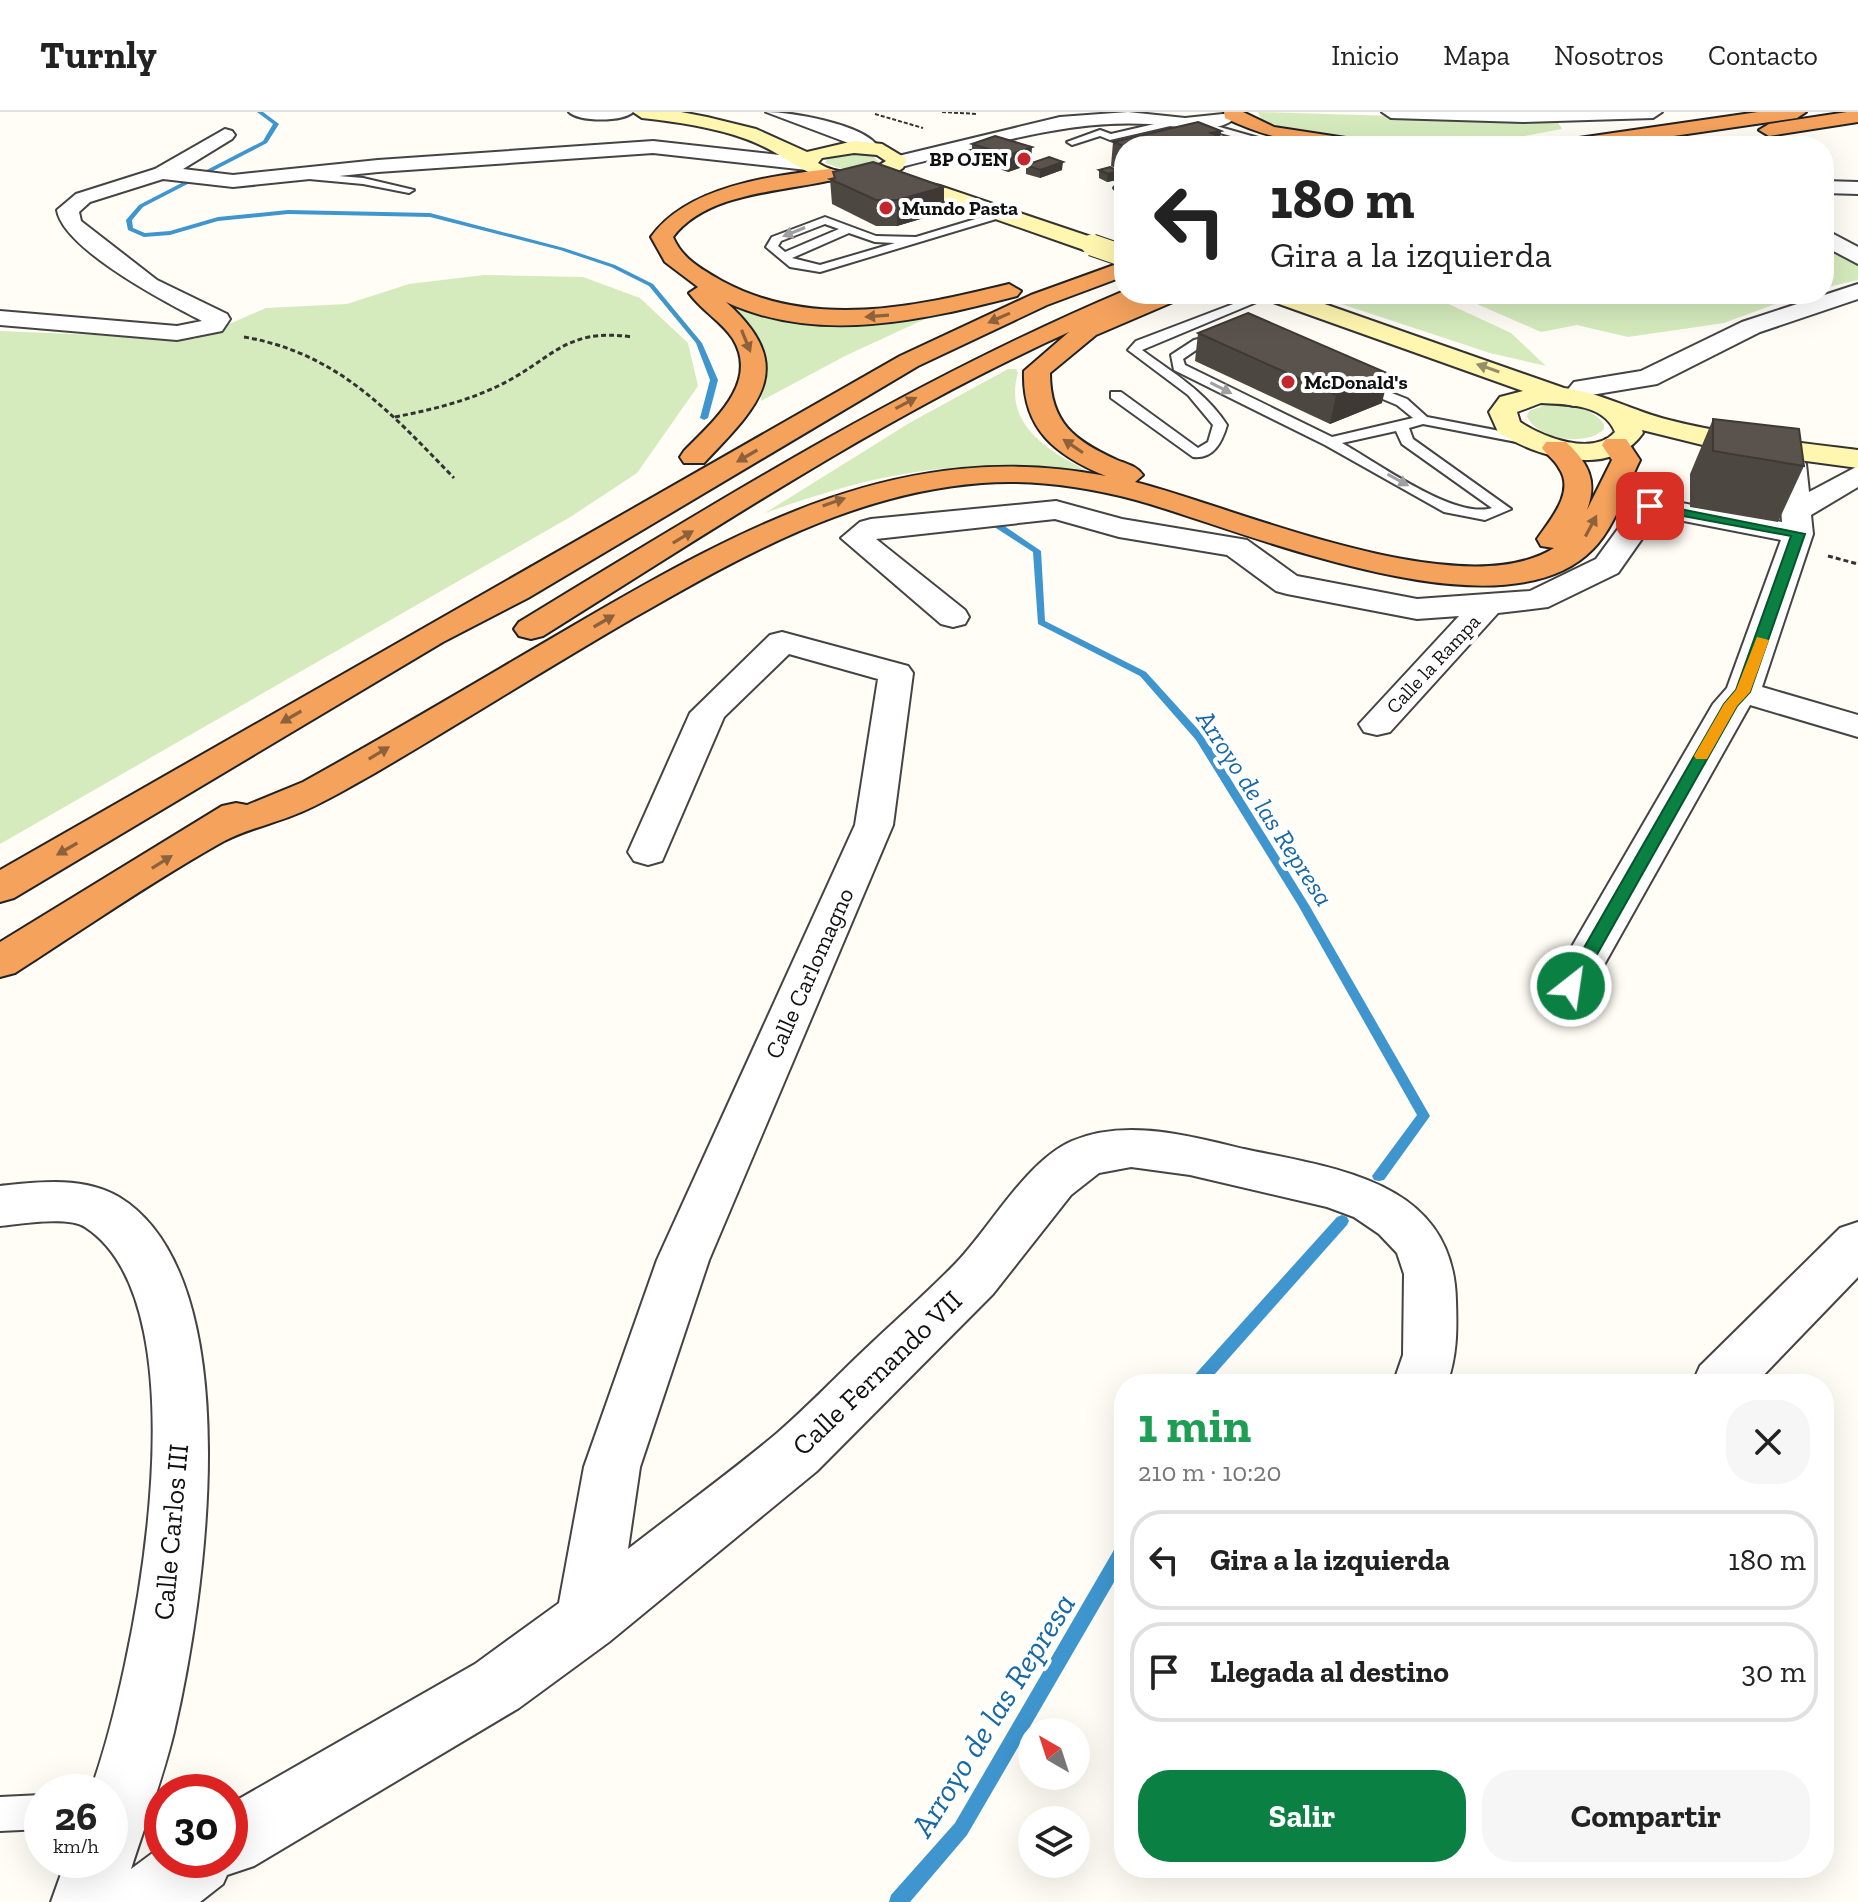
<!DOCTYPE html>
<html lang="es">
<head>
<meta charset="utf-8">
<style>
	:root { --surface:#fff; --page:#f6f6f6; --text:#222; --muted:#767676; --line:#e0e0e0; --accent:#0b8043 }
	body { margin:0; font-family:"Zilla Slab",serif; background:var(--page); color:var(--text); height:100vh; display:flex; flex-direction:column; font-size:30px; white-space:nowrap }
	* { box-sizing:border-box; margin:0 }
	p { font-size:26px; color:var(--muted) }
	.icon { flex:none; width:44px; height:44px; fill:none; stroke:currentColor; stroke-width:2; stroke-linecap:round; stroke-linejoin:round }
	.map { position:relative; flex:1; overflow:hidden }
	.sheet { position:absolute; left:1114px; top:1262px; width:720px; height:504px; display:flex; flex-direction:column; background:var(--surface); border-radius:32px; box-shadow:0 8px 32px #0002 }
	.sheet>* { flex:none }
	.banner { position:absolute; left:1114px; top:24px; width:720px; height:168px; border-radius:32px; box-shadow:0 8px 32px #0002; background:#fff; color:var(--text); overflow:hidden }
	.needle { width:52px; rotate:321deg }
	.controls { position:absolute; left:1018px; top:1606px; display:grid; gap:16px }
	.controls a { display:grid; place-items:center; width:72px; height:72px; border-radius:50%; background:var(--surface); box-shadow:0 8px 32px #0002; font-size:40px }
	.speed { position:absolute; left:24px; top:1662px; display:flex; gap:16px; font-size:40px; font-weight:700; text-align:center }
	.speed>* { display:grid; place-content:center; width:104px; height:104px; border-radius:50%; background:var(--surface); box-shadow:0 8px 32px #0002; line-height:1 }
	.speed small { font-size:20px; font-weight:400 }
	.speed .limit { border:12px solid #d22; background:#fff; color:#111 }
	.pin { position:absolute; display:grid; place-items:center; width:68px; height:68px; color:#fff; margin:-34px; border-radius:16px; box-shadow:0 4px 12px #0006 }
	.me { position:absolute; width:88px; margin:-44px; rotate:30deg; stroke-linejoin:round; filter:drop-shadow(0 0 6px #0008) }
	.turn { display:flex; align-items:center; gap:28px; height:168px; padding:0 24px; font-size:36px }
	.turn .icon { width:104px; height:104px; stroke-width:2.5 }
	.turn b { display:block; font-size:56px; line-height:68px }
	.round { display:grid; place-items:center; flex:none; width:84px; height:84px; border-radius:32px; background:var(--page) }
	.summary { display:flex; align-items:center; justify-content:space-between; height:136px; padding:0 24px }
	h1 { font-size:48px; font-weight:800; line-height:60px; color:#1e9e55 }
	.cta { display:flex; gap:16px; margin-top:auto; padding:16px 24px }
	.cta a { flex:1; height:92px; border-radius:32px; background:var(--accent); color:#fff; font-size:32px; font-weight:800; line-height:92px; text-align:center }
	.cta a+a { background:var(--page); color:var(--text) }
	ul { padding:0; list-style:none }
	li { display:flex; align-items:center; gap:24px; height:100px; margin:0 16px 12px; padding:0 8px; border:4px solid var(--line); border-radius:32px }
	li div { flex:1 }
	li b { display:block; font-size:30px }
	li em { font-style:normal }
	header { display:flex; align-items:center; gap:48px; box-sizing:border-box; height:112px; padding:0 40px; background:var(--surface); border-bottom:2px solid var(--line) }
	header strong { font-size:38px }
	nav { display:flex; gap:44px; margin-inline-start:auto; font-size:28px }
	.map>svg:first-child { display:block }
</style>
</head>
<body>
<header>
<strong>Turnly</strong>
<nav><a>Inicio</a><a>Mapa</a><a>Nosotros</a><a>Contacto</a></nav>
</header>
<div class="map">
<svg width="1858" height="1790" viewBox="0 0 1858 1790">
	<rect width="100%" height="100%" fill="#fffdf5"/>
	<!-- green -->
	<g fill="#d5ebbd">
		<path d="M1258,0L1557,9L1562,17L1508,27L1509,34C1440,34 1325,39 1263,11Z"/>
		<polygon points="848,40 872,43 880,51 848,59 825,51 828,46"/>
		<polygon points="1824,133 1858,149 1858,168 1824,176"/>
		<polygon points="484,163 583,165 640,186 688,231 698,274 637,361 572,404 0,732 0,219 195,227 266,196 347,192 409,172"/>
		<path d="M710,182L878,209L925,207L845,244L761,289C761,277 766,265 766,252C766,219 735,198 710,182Z"/>
		<polygon points="1311,182 1427,182 1511,221 1546,254 1490,241"/>
		<polygon points="1454,182 1802,182 1724,211 1628,225 1577,213 1541,220"/>
		<path d="M1008,257H1016L1018,261C1002,314 1053,342 1094,362C966,344 887,357 765,401L911,310Z"/>
		<path d="M1546,293C1566,292 1590,294 1604,312V317C1587,335 1537,328 1527,304L1529,299Z"/>
	</g>
	<g fill="none" stroke-linecap="round" stroke-linejoin="round">
		<!-- stream -->
		<g fill="#3f96cf" fill-rule="evenodd">
			<polygon points="257,0 263,0 279,12 267,31 143,95 132,108 133,116 145,121 170,119 218,105 288,98 430,101 564,136 615,153 653,172 702,231 718,268 708,306 704,308 700,306 710,268 696,231 649,174 611,155 560,138 430,105 288,102 218,109 170,123 144,125 128,118 126,108 139,93 263,29 273,12"/>
			<polygon points="988,407 994,407 1041,439 1045,509 1146,560 1204,624 1309,793 1430,1004 1384,1068 1379,1069 1374,1068 1372,1064 1417,1003 1298,793 1196,628 1140,564 1038,512 1033,440 988,411"/>
			<polygon points="1342,1103 1347,1105 1349,1109 1347,1113 1206,1272 1189,1272 1191,1267 1337,1105"/>
			<polygon points="1124,1429 1124,1453 967,1723 910,1790 889,1790 891,1783 955,1711 1118,1431"/>
		</g>
		<defs>
			<g id="lane">
				<polygon points="1176,7 1179,12 1110,28 1100,24 1072,33 1067,30 1100,18 1111,22"/>
				<polygon points="1195,8 1262,27 1264,29 1259,32 1192,13"/>
				<polygon points="302,61 363,66 414,78 409,81 363,72 298,66"/>
				<polygon points="1122,68 1124,68 1124,87 1114,76"/>
				<path d="M1002,99L1006,104L820,160L790,155L766,135L772,125L825,105L876,124L916,125ZM825,112L839,117L785,140L778,134L781,129ZM849,121L875,130L895,131L820,153L792,146Z"/>
				<path d="M1249,186L1259,189L1142,238C1173,261 1205,279 1227,313C1222,330 1214,347 1193,345L1111,286V280H1121L1198,336L1208,330L1213,313L1188,283L1128,238L1136,229Z"/>
				<path d="M1223,221L1227,222V228L1202,234L1183,247L1185,253L1332,325L1413,306L1397,293L1354,275V269L1359,268L1407,287L1427,305L1537,326L1539,329L1532,333L1423,312L1409,316L1413,327L1511,397L1485,408L1444,400L1325,333L1174,258L1171,243L1194,228ZM1396,319L1402,332L1492,396C1455,408 1376,350 1342,331Z"/>
				<polygon points="42,1683 42,1717 0,1719 0,1685"/>
			</g>
			<g id="street">
				<path d="M569,0H633C623,10 579,10 569,0Z"/>
				<path d="M766,0C792,0 859,12 876,32L871,39H857L851,32Z"/>
				<path d="M1128,0L1185,6L1242,0C1219,27 1179,13 1149,12C1064,7 979,36 897,56L887,50L890,46L1060,5Z"/>
				<polygon points="1382,0 1662,0 1653,6 1523,10 1391,6"/>
				<path d="M225,17L232,19L235,23L232,27L183,57L233,63L378,48L653,29L807,46L817,52L807,58L653,41L378,60L233,75L163,67L90,90L79,100L81,109L157,168L227,202L230,207L222,219L177,228L0,213V199L177,214L202,209C167,191 63,137 57,98L76,82L155,57Z"/>
				<polygon points="1824,69 1858,70 1858,82 1824,81"/>
				<polygon points="1824,117 1858,135 1858,152 1824,134"/>
				<polygon points="1858,172 1858,187 1760,220 1657,272 1591,283 1583,292 1574,294 1565,292 1561,286 1574,270 1641,259 1742,210"/>
				<polygon points="1792,343 1802,346 1806,352 1809,380 1858,354 1858,375 1811,403 1813,422 1762,575 1858,603 1858,625 1750,593 1586,885 1571,890 1556,885 1549,874 1713,592 1727,576 1781,428 1658,404 1618,461 1548,495 1498,501 1390,620 1377,623 1364,620 1359,612 1459,504 1417,507 1287,482 1276,479 1227,443 1119,425 1055,407 876,427 965,498 969,505 965,512 953,515 941,512 841,426 860,410 871,407 1056,389 1122,407 1247,428 1297,464 1417,487 1530,479 1596,447 1639,388 1650,385 1782,410 1778,352 1782,346"/>
				<path d="M782,520L908,554L913,561L893,713L709,1148L640,1355L628,1437C677,1399 728,1362 776,1322C805,1297 832,1269 859,1243C891,1212 925,1183 956,1151C990,1116 1026,1049 1072,1029C1126,1006 1189,1024 1244,1037C1337,1057 1454,1069 1456,1189C1457,1219 1457,1243 1447,1272H1393L1403,1243L1404,1162L1397,1141L1379,1122L1354,1105L1327,1095L1190,1063L1131,1055L1099,1061L1071,1083L993,1182L817,1359L609,1530L519,1596L254,1754L227,1763L223,1772L200,1790H51L66,1748H110V1680H90C133,1563 209,1195 85,1115C68,1104 20,1112 0,1114V1074C39,1070 83,1064 119,1085C253,1167 204,1492 174,1620C163,1666 144,1716 131,1757L162,1734V1748H230V1692L475,1552L559,1491L584,1355L657,1148L855,713L878,567L789,542L724,605L662,749L648,753L634,749L628,740L690,601L770,523Z"/>
				<polygon points="1858,1110 1858,1165 1755,1272 1692,1272 1700,1254 1840,1116"/>
			</g>
			<g id="secondary">
				<path d="M633,0H681L707,5L756,17L807,40L854,29L882,32L907,47L903,56L892,63L940,74L1100,128L1103,133L1100,138H1084L927,83L880,72L877,68C815,82 799,46 746,27C713,15 677,10 642,6ZM854,41L877,43L886,49C867,62 838,64 818,51L822,46Z"/>
				<path d="M1261,182H1296L1564,276C1602,281 1633,299 1669,308C1732,324 1794,330 1858,338V356L1723,338L1642,318L1643,321C1611,367 1537,346 1498,320L1489,300L1500,285L1523,279L1265,187ZM1541,291C1566,292 1604,292 1615,320C1592,345 1543,325 1520,310L1517,300Z"/>
			</g>
			<g id="highway">
				<path d="M1224,0H1243L1274,15L1359,28L1369,34C1314,34 1275,30 1225,6Z"/>
				<polygon points="1758,0 1806,0 1797,6 1605,34 1555,34 1565,28"/>
				<polygon points="1847,0 1858,0 1858,10 1769,24 1759,18 1769,12"/>
				<path d="M829,57L836,59L839,63L836,67C785,80 708,79 673,125C682,147 703,158 722,169C812,218 915,195 1009,172L1021,179L1017,184C924,208 818,233 726,190C800,256 758,294 704,351H684L680,345L684,339C712,310 760,271 733,227C721,209 701,198 689,181L698,175L665,150L651,125C687,74 771,64 829,57Z"/>
				<polygon points="1114,153 1122,155 1122,165 1047,193 918,254 528,486 443,530 14,786 0,790 0,758 900,244 1031,183"/>
				<path d="M1124,179V182H1184L1180,187L1096,223L1050,261C1050,311 1075,329 1117,348C1127,352 1137,354 1143,363L1135,370C1237,396 1461,495 1554,436L1541,434L1537,427C1549,409 1576,380 1559,356C1555,348 1547,343 1542,336L1546,330H1566C1588,351 1598,368 1587,398L1612,348L1602,333L1606,327H1626L1640,348C1626,376 1616,414 1593,437C1502,531 1244,418 1136,388C1087,375 1033,367 982,371C853,381 745,442 635,505C547,556 462,610 375,661C348,676 322,692 294,703C269,713 240,719 217,733C148,772 82,818 15,861L0,865V830L222,694L236,691L247,693L303,670C395,619 485,565 576,512C744,414 905,325 1106,364C1055,343 1022,317 1024,259L1069,220C885,303 714,417 543,524L531,527L519,524L514,517L519,510C716,390 911,269 1124,179Z"/>
			</g>
		</defs>
		<!-- lane casing -->
		<use href="#lane" stroke="#444" stroke-width="4"/>
		<!-- street casing -->
		<use href="#street" stroke="#444" stroke-width="4"/>
		<!-- secondary casing -->
		<use href="#secondary" stroke="#333" stroke-width="4"/>
		<!-- highway casing -->
		<use href="#highway" stroke="#222" stroke-width="4"/>
		<!-- path-far1 -->
		<g stroke="#333" stroke-width="2" stroke-dasharray="4 2" stroke-linecap="butt">
			<polyline points="942,0 977,2"/>
			<polyline points="875,2 923,16"/>
		</g>
		<!-- path -->
		<g stroke="#333" stroke-width="3" stroke-dasharray="5 3" stroke-linecap="butt">
			<path d="M244,225C338,241 390,300 454,366"/>
			<path d="M395,305C430,298 464,290 496,275C552,249 563,215 632,225"/>
			<polyline points="1828,444 1858,452"/>
		</g>
		<!-- lane -->
		<use href="#lane" fill="#fff" fill-rule="evenodd"/>
		<!-- street -->
		<use href="#street" fill="#fff" fill-rule="evenodd"/>
		<!-- secondary -->
		<use href="#secondary" fill="#fff6b0" fill-rule="evenodd"/>
		<!-- highway -->
		<use href="#highway" fill="#f5a25d" fill-rule="evenodd"/>
		<defs>
			<polyline id="secondary-bridge" points="1092,133 1124,144"/>
		</defs>
		<!-- secondary-bridge casing -->
		<use href="#secondary-bridge" stroke="#333" stroke-width="23" stroke-linecap="butt"/>
		<!-- secondary-bridge -->
		<use href="#secondary-bridge" stroke="#fff6b0" stroke-width="21"/>
	</g>
	<!-- wall -->
	<g fill="#4d4742">
		<polygon points="1221,19 1220,24 1223,26 1222,34 1124,34 1124,60 1111,54 1113,30"/>
		<polygon points="995,24 1031,52 1062,58 1040,66 1026,62 1026,54 1008,60 972,48 972,32"/>
		<polygon points="1110,55 1117,68 1107,70 1099,66 1099,58"/>
		<polygon points="833,60 944,100 897,114 876,114 832,92 830,67 834,66"/>
		<polygon points="1198,221 1382,291 1330,312 1195,249"/>
		<polygon points="1713,307 1804,354 1778,410 1690,395 1690,362"/>
	</g>
	<!-- shaded-wall -->
	<g fill="#3f3936">
		<polygon points="1221,19 1220,26 1223,26 1222,34 1192,34 1211,21"/>
		<polygon points="1032,35 1031,52 1008,60 1009,43"/>
		<polygon points="1063,50 1062,58 1040,66 1040,58"/>
		<polygon points="1118,59 1117,68 1107,70 1108,62"/>
		<polygon points="944,75 944,100 897,114 897,88"/>
		<polygon points="1389,262 1382,291 1330,312 1336,283"/>
	</g>
	<!-- building -->
	<g fill="#5a524d" stroke="#3f3936" stroke-width="2">
		<polygon points="1198,10 1221,19 1211,21 1223,26 1192,34 1124,34 1113,30"/>
		<polygon points="995,24 1032,35 1009,43 972,32"/>
		<polygon points="1049,45 1063,50 1040,58 1026,53"/>
		<polygon points="873,50 944,75 897,88 876,88 830,67 835,66 833,60"/>
		<polygon points="1110,55 1118,59 1108,62 1099,58"/>
		<polygon points="1248,201 1389,262 1336,283 1198,221"/>
		<polygon points="1713,307 1799,317 1804,354 1713,339"/>
	</g>
	<!-- one-way arrows -->
	<defs><path id="oneway-solid" d="M-6-.8H1V-3.2L6.5 0L1 3.2V.8H-6Z" transform="scale(2)"/></defs>
	<g fill="#a0a0a0">
		<use href="#oneway-solid" transform="translate(794 120) rotate(158)"/>
		<use href="#oneway-solid" transform="translate(1221 276) rotate(27)"/>
		<use href="#oneway-solid" transform="translate(1398 368) rotate(29)"/>
	</g>
	<g fill="#8e613b">
		<use href="#oneway-solid" transform="translate(877 204) rotate(176)"/>
		<use href="#oneway-solid" transform="translate(999 206) rotate(156)"/>
		<use href="#oneway-solid" transform="translate(746 229) rotate(68)"/>
		<use href="#oneway-solid" transform="translate(906 291) rotate(-28)"/>
		<use href="#oneway-solid" transform="translate(1073 334) rotate(-146)"/>
		<use href="#oneway-solid" transform="translate(747 344) rotate(150)"/>
		<use href="#oneway-solid" transform="translate(834 390) rotate(-19)"/>
		<use href="#oneway-solid" transform="translate(1591 414) rotate(-62)"/>
		<use href="#oneway-solid" transform="translate(683 425) rotate(-31)"/>
		<use href="#oneway-solid" transform="translate(604 509) rotate(-30)"/>
		<use href="#oneway-solid" transform="translate(291 605) rotate(150)"/>
		<use href="#oneway-solid" transform="translate(379 641) rotate(-31)"/>
		<use href="#oneway-solid" transform="translate(67 737) rotate(150)"/>
		<use href="#oneway-solid" transform="translate(162 750) rotate(-32)"/>
	</g>
	<use fill="#948f68" href="#oneway-solid" transform="translate(1488 256) rotate(-161)"/>
	<!-- route -->
	<polygon fill="#0b8043" stroke="#07532c" stroke-width="2" points="1650,391 1805,422 1750,580 1737,594 1577,878 1571,880 1562,874 1724,592 1736,578 1791,424 1645,397 1645,392"/>
	<!-- slow -->
	<polygon fill="#f59e0b" points="1757,525 1769,528 1750,580 1737,594 1707,647 1696,647 1694,644 1724,592 1736,578"/>
	<!-- markers -->
	<g fill="#c4262e" stroke="#fff" stroke-width="3">
		<circle cx="1024" cy="47" r="8"/>
		<circle cx="886" cy="96" r="8"/>
		<circle cx="1288" cy="270" r="8"/>
	</g>
	<g text-anchor="middle" dominant-baseline="central" stroke-width="8" stroke-linejoin="round" paint-order="stroke">
		<!-- far-poi labels -->
		<g font-size="20" font-weight="bold" fill="#111" stroke="#fff" text-anchor="start">
			<text x="1008" y="47" text-anchor="end">BP OJEN</text>
			<text x="902" y="96">Mundo Pasta</text>
			<text x="1304" y="270">McDonald's</text>
		</g>
		<!-- far-street labels -->
		<g font-size="20" fill="#111" stroke="#fff">
			<text transform="translate(1433 552) rotate(-47)">Calle la Rampa</text>
		</g>
		<!-- street labels -->
		<g font-size="24" fill="#111" stroke="#fff">
			<text transform="translate(809 861) rotate(-66)">Calle Carlomagno</text>
		</g>
		<!-- water labels -->
		<g font-size="26" font-style="italic" fill="#1768a6" stroke="#fff">
			<text transform="translate(1265 696) rotate(57)">Arroyo de las Represa</text>
		</g>
		<!-- near-street labels -->
		<g font-size="28" fill="#111" stroke="#fff">
			<text transform="translate(877 1261) rotate(-44)">Calle Fernando VII</text>
			<text transform="translate(171 1420) rotate(-85)">Calle Carlos III</text>
		</g>
		<!-- near-water labels -->
		<g font-size="32" font-style="italic" fill="#1768a6" stroke="#fff">
			<text transform="translate(993 1603) rotate(-58)">Arroyo de las Represa</text>
		</g>
	</g>
</svg>
<div class="controls">
<a><svg class="needle" viewBox="-14 -14 28 28"><path d="M0-13l5 13h-10z" fill="#e53935"/><path d="M0 13l5-13h-10z" fill="#767676"/></svg></a>
<a><svg class="icon" aria-label="layers" viewBox="0 0 24 24"><path d="M12 4l9 5-9 5-9-5zM3 14l9 5 9-5"/></svg></a>
</div>
<div class="speed"><div>26<small>km/h</small></div><div class="limit">30</div></div>
<div class="pin" style="left:1650px;top:394px;background:#d93025"><svg class="icon" aria-label="arrive" viewBox="0 0 24 24"><path d="M6 21V4h12l-3 4 3 4H6"/></svg></div>
<svg class="me" style="left:1571px;top:874px" viewBox="-20 -20 40 40"><circle r="17" fill="#0b8043" stroke="#fff" stroke-width="3"/><path d="M0-11L8 9 0 5-8 9z" fill="#fff"/></svg>
<div class="banner">
<div class="turn"><svg class="icon" aria-label="left" viewBox="0 0 24 24"><path d="M17 20v-9H6M10 6l-5 5 5 5"/></svg><div><b>180 m</b>Gira a la izquierda</div></div>
</div>
<section class="sheet">
<div class="summary"><div><h1>1 min</h1><p>210 m · 10:20</p></div><a class="round"><svg class="icon" aria-label="close" viewBox="0 0 24 24"><path d="M6 6l12 12M18 6L6 18"/></svg></a></div>
<ul>
<li><svg class="icon" aria-label="left" viewBox="0 0 24 24"><path d="M17 20v-9H6M10 6l-5 5 5 5"/></svg><div><b>Gira a la izquierda</b></div><em>180 m</em></li>
<li><svg class="icon" aria-label="arrive" viewBox="0 0 24 24"><path d="M6 21V4h12l-3 4 3 4H6"/></svg><div><b>Llegada al destino</b></div><em>30 m</em></li>
</ul>
<div class="cta"><a>Salir</a><a>Compartir</a></div>
</section>
</div>
</body>
</html>
